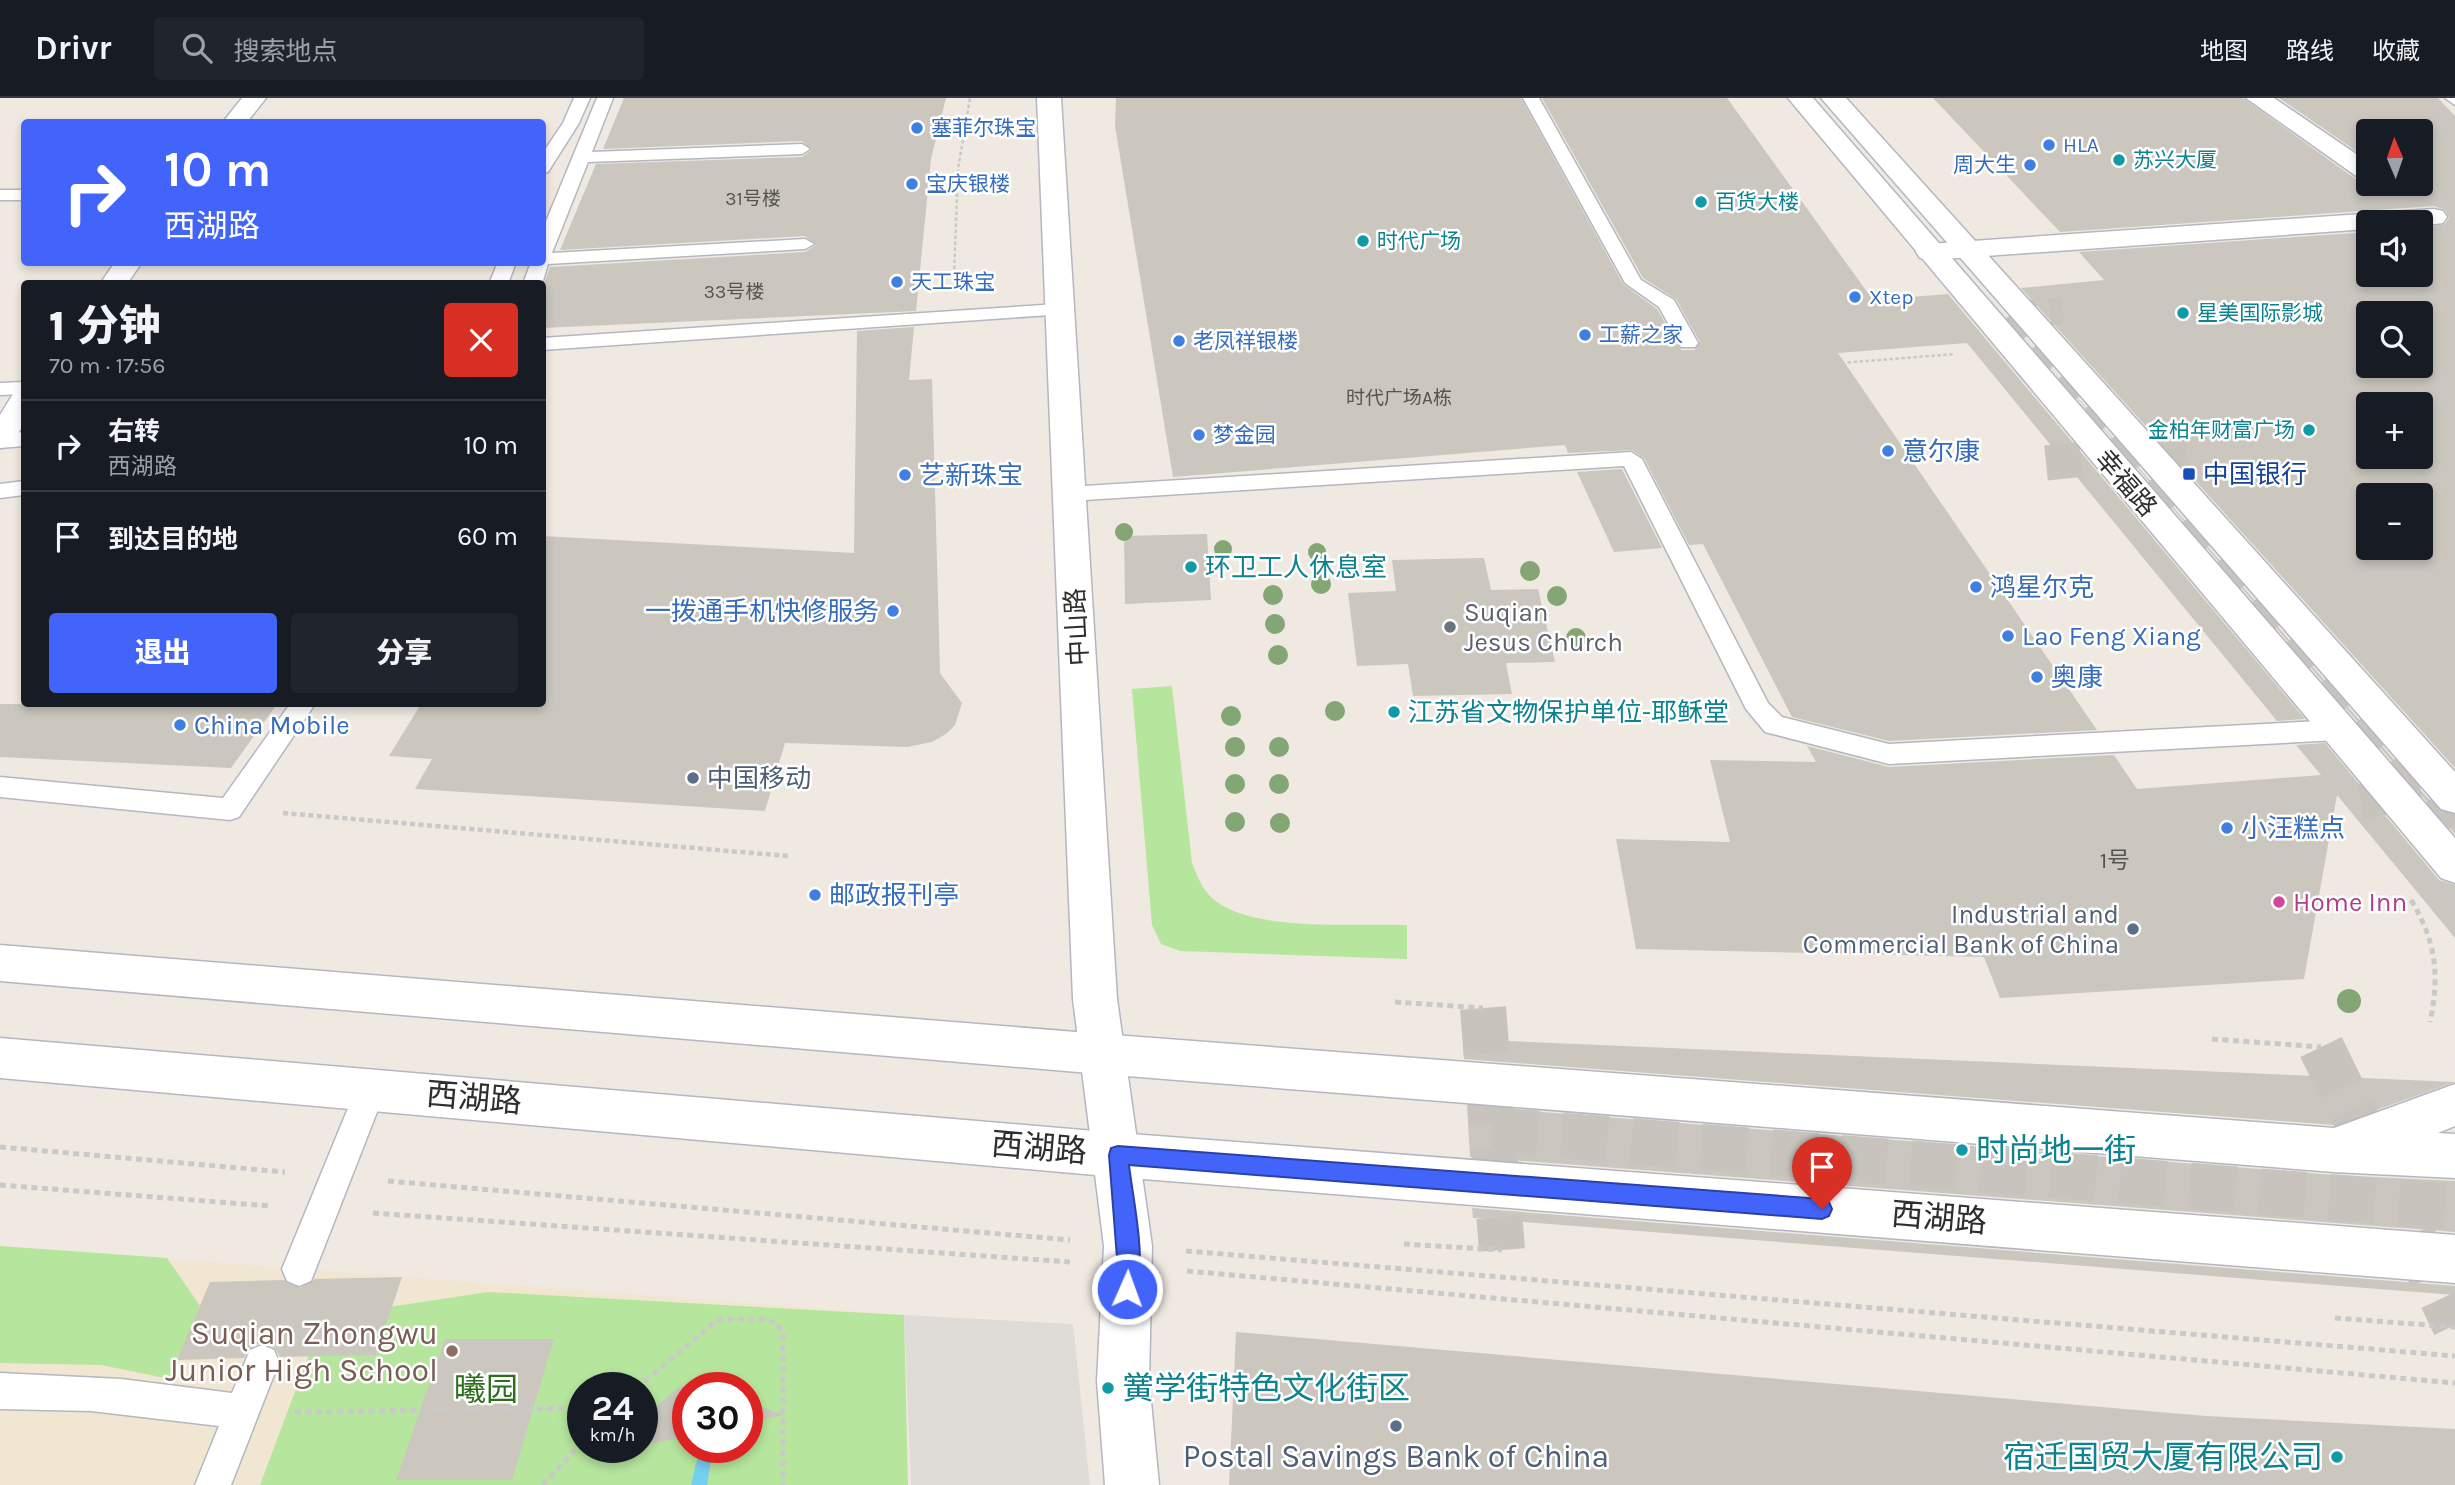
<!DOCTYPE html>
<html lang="zh">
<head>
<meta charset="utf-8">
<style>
	:root { --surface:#171b24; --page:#20242c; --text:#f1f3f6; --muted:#9ea1a6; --line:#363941; --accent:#4264fb }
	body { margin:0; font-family:Karla,"Noto Sans SC",sans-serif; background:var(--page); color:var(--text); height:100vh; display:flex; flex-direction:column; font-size:26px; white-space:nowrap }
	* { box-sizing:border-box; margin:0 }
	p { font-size:23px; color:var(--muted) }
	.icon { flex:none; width:38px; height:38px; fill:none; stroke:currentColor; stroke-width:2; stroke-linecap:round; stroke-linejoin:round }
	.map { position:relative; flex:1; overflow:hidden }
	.drawer { position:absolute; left:21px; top:182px; width:525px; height:427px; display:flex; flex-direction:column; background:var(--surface); border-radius:7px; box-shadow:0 4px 10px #0003 }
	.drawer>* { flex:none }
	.top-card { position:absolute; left:21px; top:21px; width:525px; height:147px; border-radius:7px; box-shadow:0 4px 10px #0003; background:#4264fb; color:#fff; overflow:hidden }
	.needle { width:46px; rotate:358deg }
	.tools { position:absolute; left:2356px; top:21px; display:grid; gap:14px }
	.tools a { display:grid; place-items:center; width:77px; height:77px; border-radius:7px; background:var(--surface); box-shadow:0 4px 10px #0003; font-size:35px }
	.speed { position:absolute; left:567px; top:1274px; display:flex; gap:14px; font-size:35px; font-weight:700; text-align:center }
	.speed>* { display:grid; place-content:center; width:91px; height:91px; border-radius:50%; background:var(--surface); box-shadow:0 4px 10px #0003; line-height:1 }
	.speed small { font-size:18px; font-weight:400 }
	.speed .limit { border:10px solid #d22; background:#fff; color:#111 }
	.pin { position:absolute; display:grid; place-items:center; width:60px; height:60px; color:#fff; margin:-72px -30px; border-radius:50% 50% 50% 0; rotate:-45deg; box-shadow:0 0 7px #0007 }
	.pin .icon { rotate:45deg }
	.me { position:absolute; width:77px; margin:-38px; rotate:2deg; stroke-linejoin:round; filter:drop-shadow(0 0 5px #0008) }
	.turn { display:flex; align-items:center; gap:24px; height:147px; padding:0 28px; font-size:32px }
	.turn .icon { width:91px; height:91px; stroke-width:2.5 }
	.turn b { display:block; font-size:49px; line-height:60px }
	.round { display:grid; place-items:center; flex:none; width:74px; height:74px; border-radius:7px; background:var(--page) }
	.overview { display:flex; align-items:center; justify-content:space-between; height:119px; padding:0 28px }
	h1 { font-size:42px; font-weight:800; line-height:52px }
	.button { display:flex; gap:14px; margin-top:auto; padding:14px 28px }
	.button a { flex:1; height:80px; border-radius:7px; background:var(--accent); color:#fff; font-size:28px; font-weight:800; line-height:80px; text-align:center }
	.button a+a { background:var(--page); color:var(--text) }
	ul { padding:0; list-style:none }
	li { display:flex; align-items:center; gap:21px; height:91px; padding:0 28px; border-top:2px solid var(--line) }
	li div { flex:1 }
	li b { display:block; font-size:26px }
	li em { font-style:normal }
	header { display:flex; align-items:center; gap:42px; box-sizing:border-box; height:98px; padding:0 35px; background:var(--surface); border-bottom:2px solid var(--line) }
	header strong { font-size:33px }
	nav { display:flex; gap:38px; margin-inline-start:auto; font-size:24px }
	.search { width:490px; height:63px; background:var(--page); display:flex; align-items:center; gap:18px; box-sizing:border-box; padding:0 24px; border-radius:7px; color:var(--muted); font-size:26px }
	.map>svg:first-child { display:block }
</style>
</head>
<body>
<header>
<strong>Drivr</strong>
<div class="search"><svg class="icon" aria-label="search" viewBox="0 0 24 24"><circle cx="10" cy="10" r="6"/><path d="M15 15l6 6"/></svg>搜索地点</div>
<nav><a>地图</a><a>路线</a><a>收藏</a></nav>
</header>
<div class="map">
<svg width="2455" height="1387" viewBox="0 0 2455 1387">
	<rect width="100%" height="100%" fill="#efe9e1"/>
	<!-- education -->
	<path fill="#f0e6d1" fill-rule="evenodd" d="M0,1148L904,1217L908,1387H0ZM583,1290H642V1349H583ZM688,1290H747V1349H688Z"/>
	<!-- green -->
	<g fill="#b6e59e" fill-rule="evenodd">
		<path d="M1172,588L1192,765C1198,780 1203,794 1217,804C1258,834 1356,825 1407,827V861L1180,853L1161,846L1152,827L1132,591Z"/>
		<polygon points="0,1148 167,1160 200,1208 170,1281 101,1267 0,1265"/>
		<path d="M488,1194L904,1217L908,1387H260L323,1219ZM583,1290H642V1349H583ZM688,1290H747V1349H688Z"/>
	</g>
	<!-- plaza -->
	<polygon fill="#dfdcd8" points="904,1217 1073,1226 1090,1387 911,1387"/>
	<!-- water -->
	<polygon fill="#75cff0" points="700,1349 713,1349 707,1387 691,1387"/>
	<!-- building -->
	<g fill="#cbc7bf" fill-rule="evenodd">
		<polygon points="624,0 946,0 931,61 916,213 543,230 543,188 550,169 805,154 816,147 805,138 560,152 596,66 802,59 812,52 802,43 603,51"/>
		<polygon points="1116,0 1521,0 1623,186 1657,211 1681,252 1695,252 1700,244 1676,201 1643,180 1542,0 1727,0 1873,202 1948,196 2305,621 2277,623 1967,245 1838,255 2097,632 1889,643 1792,619 1703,446 1689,447 1644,360 1632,352 1568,355 1565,347 1173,379 1115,28"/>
		<path d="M1933,0H2243L2357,82L2368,86H2420V33H2368V61L2279,0H2438L2455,18V670L2021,190L2104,182L2079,154L2368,134V177H2420V131L2445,126L2449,120L2445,112L2434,108L2060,134ZM2368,215H2420V268H2368ZM2368,306H2420V359H2368ZM2368,397H2420V450H2368Z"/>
		<polygon points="1984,193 2439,713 2455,717 2455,736"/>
		<polygon points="914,229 909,282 932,281 940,575 962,605 955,627 946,636 932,644 907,649 785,645 765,713 415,691 432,661 389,658 421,606 542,606 542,438 854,455 857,233"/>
		<polygon points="1622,371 1662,450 1614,454 1577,374"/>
		<polygon points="1207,436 1211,502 1125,506 1124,438"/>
		<polygon points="1484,460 1491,492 1538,491 1555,564 1506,565 1512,596 1413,598 1408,566 1357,568 1348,495 1396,493 1392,462"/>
		<polygon points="0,606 277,606 231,670 0,659"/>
		<polygon points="2325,645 2439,782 2455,787 2455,840 2337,697 2304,881 2000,900 1984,859 1636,851 1616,741 1730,744 1710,662 1816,664 1807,648 1889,669 2114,657 2137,691 2321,677 2296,647"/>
		<polygon points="1463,941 2455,984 2334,1027 1464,961"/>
		<polygon points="1467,1008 2334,1077 2455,1083 2455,1134 1470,1059"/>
		<polygon points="1472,1110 2455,1188 2455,1197 1473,1120"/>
		<polygon points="402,1179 376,1257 280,1259 275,1250 261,1245 249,1250 244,1260 177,1262 210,1184 284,1182 300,1190 315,1181"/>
		<polygon points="1236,1234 2206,1318 2455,1331 2455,1387 1229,1387"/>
		<polygon points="445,1241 554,1241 512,1382 396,1382"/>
		<polygon points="694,1285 706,1290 688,1290 688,1338 642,1348 642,1321 679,1289"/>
		<polygon points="747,1304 784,1317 747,1325"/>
	</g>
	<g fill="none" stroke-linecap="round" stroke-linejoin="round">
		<!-- pedestrian-tunnel-far2 -->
		<g stroke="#c8c4bd" stroke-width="27" stroke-dasharray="27 13" stroke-linecap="butt">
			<polyline points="2010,217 2119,343"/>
			<polyline points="2010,217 2063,213"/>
		</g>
		<!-- pedestrian-tunnel-far1 -->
		<g stroke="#c8c4bd" stroke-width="35" stroke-dasharray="35 18" stroke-linecap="butt">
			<polyline points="2117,341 2455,734"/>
			<polyline points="2046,365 2198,349"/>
			<polyline points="2361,703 2421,694"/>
		</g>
		<!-- pedestrian-tunnel -->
		<g stroke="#c8c4bd" stroke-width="46" stroke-dasharray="46 24" stroke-linecap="butt">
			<polyline points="1483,910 1502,1152"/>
			<polyline points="2321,949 2380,1070"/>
			<polyline points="1492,1032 2455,1109"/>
			<polyline points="2412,1137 2455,1227"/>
		</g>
		<defs>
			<g id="service">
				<polygon points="574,0 590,0 579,25 548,74 542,75 542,56 563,25"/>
				<polygon points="597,0 613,0 592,54 802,46 810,51 802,56 588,64 552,155 805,141 814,146 805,151 548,166 542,186 523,186 531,164 542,164 542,133"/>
				<polygon points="1523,0 1539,0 1641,182 1674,202 1698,245 1695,249 1681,249 1659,209 1625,185"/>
				<polygon points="2445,0 2455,0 2455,7"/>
				<rect x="0" y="92" width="24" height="10"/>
				<polygon points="498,164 516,164 508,186 489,186"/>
				<polygon points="1058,206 1068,212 1065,216 542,252 542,240"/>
				<polygon points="24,284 24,296 0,297 0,285"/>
				<polygon points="24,334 24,348 0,350 0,336"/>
				<polygon points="1631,354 1642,361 1768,605 1782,619 1889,646 2338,622 2347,625 2351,632 2347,639 2338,642 1889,666 1765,634 1746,611 1624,368 1069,403 1061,401 1058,396 1061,391 1069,389"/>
				<polygon points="24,383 24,397 0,400 0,386"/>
				<polygon points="290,606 315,606 239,719 230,722 0,699 0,679 223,700"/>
				<polygon points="371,977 382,981 386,991 311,1183 299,1188 287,1183 282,1171 360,981"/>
				<polygon points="262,1247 274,1252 279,1264 231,1387 195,1387 219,1328 91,1313 0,1311 0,1275 121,1281 232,1295 250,1252"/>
			</g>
			<g id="pedestrian">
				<polygon points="2246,0 2274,0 2368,64 2368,82 2359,80"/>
				<polygon points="2434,111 2443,113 2447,119 2443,125 2420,128 2420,124 2368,124 2368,131 1929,162 1920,160 1916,154 1920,148 1929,146"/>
			</g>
			<g id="minor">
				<polygon points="242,0 266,0 247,24 223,24"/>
				<polygon points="1037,0 1061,0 1117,901 1152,1148 1149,1283 1159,1387 1105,1387 1097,1283 1104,1148 1073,901"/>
				<polygon points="115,164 142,164 127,186 100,186"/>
				<polygon points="24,294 24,326 11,347 0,350 0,317 13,296"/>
			</g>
			<g id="secondary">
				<polygon points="1788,0 1813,0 2455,740 2455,785 2441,780"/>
				<polygon points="1821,0 1846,0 2455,674 2455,715 2441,711"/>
				<polygon points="0,847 1101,936 2334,1030 2455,986 2455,1028 2438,1035 2455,1036 2455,1080 2334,1074 1101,976 0,883"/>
				<polygon points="0,940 1118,1035 2455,1137 2455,1185 1118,1079 0,980"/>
			</g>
		</defs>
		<!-- service casing -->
		<use href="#service" stroke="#b4b7c1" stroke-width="3"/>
		<!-- pedestrian casing -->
		<use href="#pedestrian" stroke="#b4b7c1" stroke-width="3"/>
		<!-- minor casing -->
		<use href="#minor" stroke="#b4b7c1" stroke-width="3"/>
		<!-- secondary casing -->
		<use href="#secondary" stroke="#b4b7c1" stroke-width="3"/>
		<!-- path-far2 -->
		<g stroke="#c9c9c9" stroke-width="2.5" stroke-dasharray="3.5 2.5" stroke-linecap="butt">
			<polyline points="954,177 958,71 970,0"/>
			<polyline points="1716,275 1955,256"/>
		</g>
		<!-- path-far1 -->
		<polyline stroke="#c9c9c9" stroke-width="4.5" stroke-dasharray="5 3.5" stroke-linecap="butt" points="283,715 788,758"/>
		<!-- path -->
		<g stroke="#c9c9c9" stroke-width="5" stroke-dasharray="6 4.5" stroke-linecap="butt">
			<path d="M2411,802C2436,843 2440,877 2430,924"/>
			<polyline points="1395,904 1483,910"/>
			<polyline points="2212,941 2321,949"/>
			<polyline points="0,1049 285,1074"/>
			<polyline points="388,1083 1070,1142"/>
			<polyline points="0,1087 270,1108"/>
			<polyline points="373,1115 1070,1164"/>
			<polyline points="1404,1146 1502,1152"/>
			<polyline points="1186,1153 2455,1258"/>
			<polyline points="1187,1173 2455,1285"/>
			<polyline points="2335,1220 2455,1229"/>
			<polyline points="637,1290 717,1222 763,1221 777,1225 783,1237 783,1387"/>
			<polyline points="295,1314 583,1310"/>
			<polyline points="543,1387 583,1343"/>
		</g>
		<!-- service -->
		<use href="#service" fill="#fff" fill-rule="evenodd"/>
		<!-- pedestrian -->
		<use href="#pedestrian" fill="#fff" fill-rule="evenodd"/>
		<!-- minor -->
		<use href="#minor" fill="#fff" fill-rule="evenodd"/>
		<!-- secondary -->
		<use href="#secondary" fill="#fff" fill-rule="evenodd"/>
	</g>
	<!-- trees -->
	<g fill="#84a574">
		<circle cx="1124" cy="434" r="9"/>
		<circle cx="1223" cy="451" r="9"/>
		<circle cx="1317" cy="454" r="9"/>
		<circle cx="1530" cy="473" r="10"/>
		<circle cx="1321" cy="486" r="10"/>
		<circle cx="1273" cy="497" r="10"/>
		<circle cx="1557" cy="498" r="10"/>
		<circle cx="1275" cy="526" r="10"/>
		<circle cx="1576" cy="540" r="10"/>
		<circle cx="1278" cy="557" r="10"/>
		<circle cx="1335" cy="613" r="10"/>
		<circle cx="1231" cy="618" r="10"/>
		<circle cx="1235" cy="649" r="10"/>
		<circle cx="1279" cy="649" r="10"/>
		<circle cx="1235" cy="686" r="10"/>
		<circle cx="1279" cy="686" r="10"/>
		<circle cx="1235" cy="724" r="10"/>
		<circle cx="1280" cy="725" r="10"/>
		<circle cx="2349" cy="903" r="12"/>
	</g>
	<!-- route -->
	<path fill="#4264fb" stroke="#2b41a3" stroke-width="2" d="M1118,1048L1822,1101L1829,1104L1832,1111L1829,1118L1822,1121L1129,1067C1133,1102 1148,1166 1134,1198L1127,1201L1120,1198L1109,1057L1111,1050Z"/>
	<!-- markers -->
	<g fill="#3f7fe0" stroke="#fff" stroke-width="2.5">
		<circle cx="917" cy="30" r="7"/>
		<circle cx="2049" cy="47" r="7"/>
		<circle cx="2030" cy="67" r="7"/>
		<circle cx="912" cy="86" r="7"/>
		<circle cx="897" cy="184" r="7"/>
		<circle cx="1855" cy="199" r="7"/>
		<circle cx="1585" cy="237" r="7"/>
		<circle cx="1179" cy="243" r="7"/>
		<circle cx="1199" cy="337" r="7"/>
		<circle cx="1888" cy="353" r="7"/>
		<circle cx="905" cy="377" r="7"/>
		<circle cx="1976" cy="489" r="7"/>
		<circle cx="893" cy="513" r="7"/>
		<circle cx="2008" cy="538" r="7"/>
		<circle cx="2037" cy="579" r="7"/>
		<circle cx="180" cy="627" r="7"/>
		<circle cx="2227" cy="730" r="7"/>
		<circle cx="815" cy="797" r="7"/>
	</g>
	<g fill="#0f9aa8" stroke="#fff" stroke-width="2.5">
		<circle cx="2119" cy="62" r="7"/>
		<circle cx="1701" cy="104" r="7"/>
		<circle cx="1363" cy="143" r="7"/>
		<circle cx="2183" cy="215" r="7"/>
		<circle cx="2309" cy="332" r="7"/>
		<circle cx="1191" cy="469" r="7"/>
		<circle cx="1394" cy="614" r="7"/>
		<circle cx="1962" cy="1052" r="7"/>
		<circle cx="1108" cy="1290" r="7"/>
		<circle cx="2337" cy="1359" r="7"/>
	</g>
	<rect fill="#1a4fb4" stroke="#fff" stroke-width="2.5" x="2182" y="369" width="14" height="14" rx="3.5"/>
	<circle fill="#6b7280" stroke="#fff" stroke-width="2.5" cx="1450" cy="529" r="7"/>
	<g fill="#5c6f8a" stroke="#fff" stroke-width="2.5">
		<circle cx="693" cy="680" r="7"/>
		<circle cx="2133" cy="831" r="7"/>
		<circle cx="1396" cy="1328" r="7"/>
	</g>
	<circle fill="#d1479c" stroke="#fff" stroke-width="2.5" cx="2279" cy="804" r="7"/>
	<circle fill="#8d6e63" stroke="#fff" stroke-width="2.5" cx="452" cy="1253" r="7"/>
	<g text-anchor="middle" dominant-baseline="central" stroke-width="5" stroke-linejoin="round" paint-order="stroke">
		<!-- far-number labels -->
		<g font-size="19" fill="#555452">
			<text x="753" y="101">31号楼</text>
			<text x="734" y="194">33号楼</text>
			<text x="1399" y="300">时代广场A栋</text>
		</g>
		<!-- far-shop labels -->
		<g font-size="21" fill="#366cbe" stroke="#fff" text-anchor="start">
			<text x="931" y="30">塞菲尔珠宝</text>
			<text x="2063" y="47">HLA</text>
			<text x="2016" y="67" text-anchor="end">周大生</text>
			<text x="926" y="86">宝庆银楼</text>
			<text x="911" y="184">天工珠宝</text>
			<text x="1869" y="199">Xtep</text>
			<text x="1599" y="237">工薪之家</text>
			<text x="1193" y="243">老凤祥银楼</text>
			<text x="1213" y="337">梦金园</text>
		</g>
		<!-- far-culture labels -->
		<g font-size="21" fill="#0d838f" stroke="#fff" text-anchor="start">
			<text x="2133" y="62">苏兴大厦</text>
			<text x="1715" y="104">百货大楼</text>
			<text x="1377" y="143">时代广场</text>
			<text x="2197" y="215">星美国际影城</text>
			<text x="2295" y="332" text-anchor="end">金柏年财富广场</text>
		</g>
		<!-- number labels -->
		<g font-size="23" fill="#555452">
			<text x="2115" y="762">1号</text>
		</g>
		<!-- shop labels -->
		<g font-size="26" fill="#366cbe" stroke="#fff" text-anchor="start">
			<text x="1902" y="353">意尔康</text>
			<text x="919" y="377">艺新珠宝</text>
			<text x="1990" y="489">鸿星尔克</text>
			<text x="879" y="513" text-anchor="end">一拨通手机快修服务</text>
			<text x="2022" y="538">Lao Feng Xiang</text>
			<text x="2051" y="579">奥康</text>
			<text x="194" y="627">China Mobile</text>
			<text x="2241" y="730">小汪糕点</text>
			<text x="829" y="797">邮政报刊亭</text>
		</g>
		<!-- transit labels -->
		<g font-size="26" fill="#164399" stroke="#fff" text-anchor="start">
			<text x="2203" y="376">中国银行</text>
		</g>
		<!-- street labels -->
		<g font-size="26" fill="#2e2e2e" stroke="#fff">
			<text transform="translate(2126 385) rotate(49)">幸福路</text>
			<text transform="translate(1077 529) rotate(-93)">中山路</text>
		</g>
		<!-- culture labels -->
		<g font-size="26" fill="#0d838f" stroke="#fff" text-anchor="start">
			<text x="1205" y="469">环卫工人休息室</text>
			<text x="1408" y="614">江苏省文物保护单位-耶稣堂</text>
		</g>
		<!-- worship labels -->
		<g font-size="26" fill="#5b616d" stroke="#fff" text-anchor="start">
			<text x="1464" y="514">Suqian<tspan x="1464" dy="30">Jesus Church</tspan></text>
		</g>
		<!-- service labels -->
		<g font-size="26" fill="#4e5e75" stroke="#fff" text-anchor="start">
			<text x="707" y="680">中国移动</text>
			<text x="2119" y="816" text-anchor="end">Industrial and<tspan x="2119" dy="30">Commercial Bank of China</tspan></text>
		</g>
		<!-- hotel labels -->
		<g font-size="26" fill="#b23c85" stroke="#fff" text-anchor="start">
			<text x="2293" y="804">Home Inn</text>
		</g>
		<!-- near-street labels -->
		<g font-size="32" fill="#2e2e2e" stroke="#fff">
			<text transform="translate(474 1000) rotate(5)">西湖路</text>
			<text transform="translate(1039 1050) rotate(5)">西湖路</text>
			<text transform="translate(1939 1120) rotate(5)">西湖路</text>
		</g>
		<!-- near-culture labels -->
		<g font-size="32" fill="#0d838f" stroke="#fff" text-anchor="start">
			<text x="1976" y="1052">时尚地一街</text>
			<text x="1122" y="1290">黉学街特色文化街区</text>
			<text x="2323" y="1359" text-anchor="end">宿迁国贸大厦有限公司</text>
		</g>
		<!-- near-education labels -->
		<g font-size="32" fill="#785e54" stroke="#fff" text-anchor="end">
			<text x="438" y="1235">Suqian Zhongwu<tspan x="438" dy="37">Junior High School</tspan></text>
		</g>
		<!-- near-park labels -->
		<g font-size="32" fill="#2c6e1b" stroke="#fff">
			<text x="486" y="1291">曦园</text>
		</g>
		<!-- near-service labels -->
		<g font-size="32" fill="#4e5e75" stroke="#fff">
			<text x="1396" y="1358">Postal Savings Bank of China</text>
		</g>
	</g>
</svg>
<div class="tools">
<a><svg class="needle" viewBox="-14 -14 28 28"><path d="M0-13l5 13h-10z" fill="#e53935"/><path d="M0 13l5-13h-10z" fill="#9ea1a6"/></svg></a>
<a><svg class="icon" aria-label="sound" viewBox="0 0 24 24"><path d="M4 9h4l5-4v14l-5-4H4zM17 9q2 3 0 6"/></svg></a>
<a><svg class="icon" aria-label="search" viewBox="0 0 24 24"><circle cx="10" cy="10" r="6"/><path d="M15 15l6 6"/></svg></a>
<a>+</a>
<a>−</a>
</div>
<div class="speed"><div>24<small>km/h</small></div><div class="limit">30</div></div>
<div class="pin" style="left:1822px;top:1111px;background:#d93025"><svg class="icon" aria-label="arrive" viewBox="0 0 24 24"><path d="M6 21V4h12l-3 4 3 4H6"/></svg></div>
<svg class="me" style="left:1127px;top:1191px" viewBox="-20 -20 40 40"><circle r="17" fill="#4264fb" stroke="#fff" stroke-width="3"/><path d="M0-11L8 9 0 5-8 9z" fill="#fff"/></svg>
<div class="top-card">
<div class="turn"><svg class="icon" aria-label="right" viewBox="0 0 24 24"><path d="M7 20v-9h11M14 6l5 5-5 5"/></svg><div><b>10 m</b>西湖路</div></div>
</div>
<section class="drawer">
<div class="overview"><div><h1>1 分钟</h1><p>70 m · 17:56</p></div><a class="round" style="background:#d93025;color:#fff"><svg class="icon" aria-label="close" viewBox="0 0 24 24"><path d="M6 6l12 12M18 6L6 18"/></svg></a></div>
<ul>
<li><svg class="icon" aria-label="right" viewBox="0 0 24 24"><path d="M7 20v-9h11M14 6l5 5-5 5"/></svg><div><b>右转</b><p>西湖路</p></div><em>10 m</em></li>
<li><svg class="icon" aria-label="arrive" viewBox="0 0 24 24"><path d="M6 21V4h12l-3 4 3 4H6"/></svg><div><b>到达目的地</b></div><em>60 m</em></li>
</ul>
<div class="button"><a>退出</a><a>分享</a></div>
</section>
</div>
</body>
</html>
